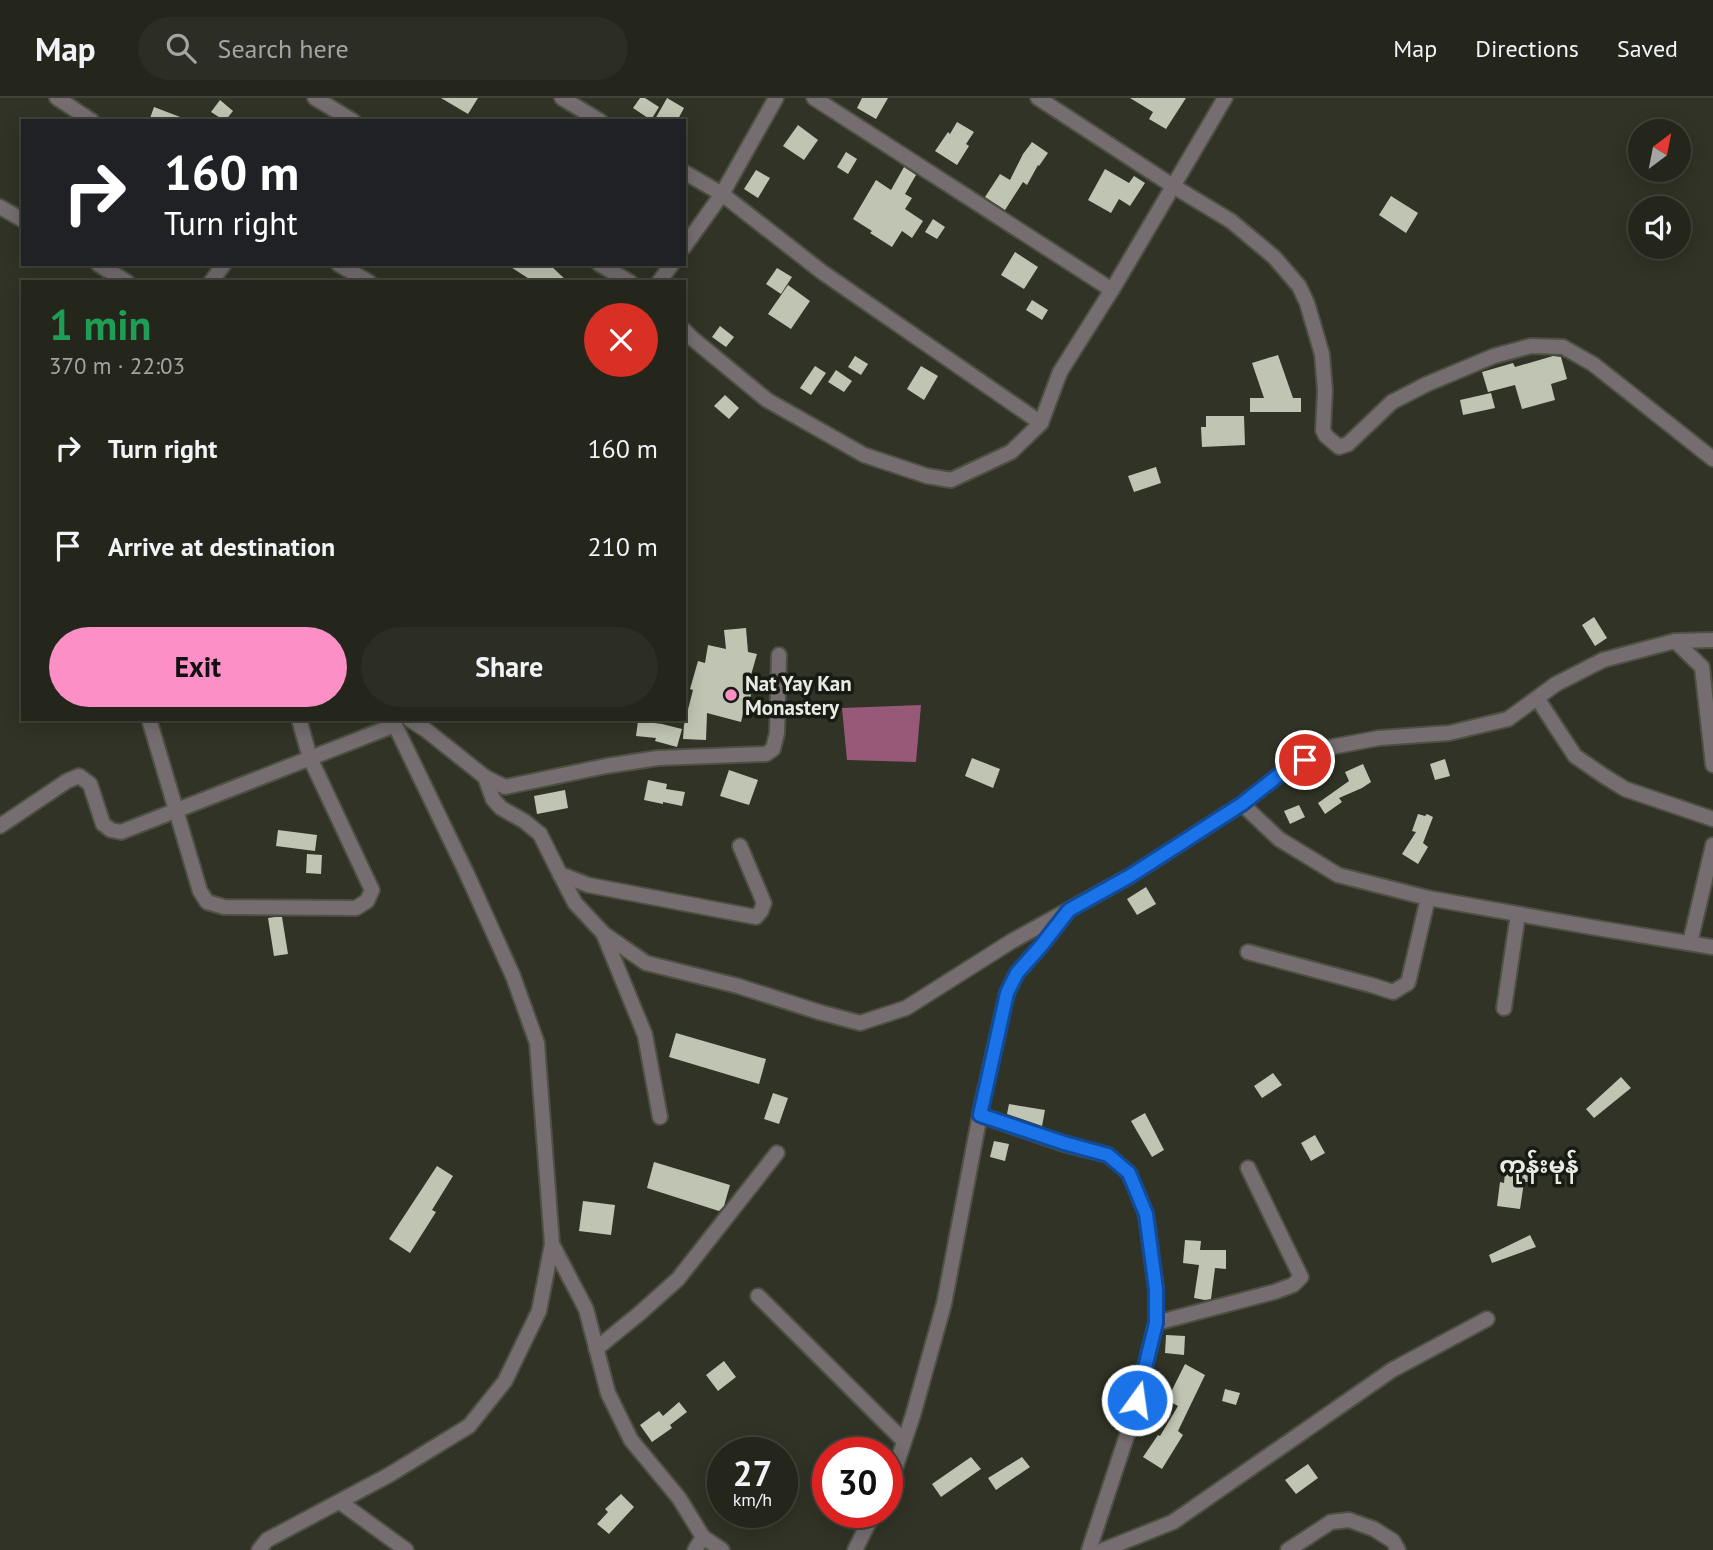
<!DOCTYPE html>
<html lang="en">
<head>
<meta charset="utf-8">
<style>
	:root { --surface:#24261c; --page:#2c2e25; --text:#f1f3f6; --muted:#a3a5a3; --line:#41433b; --accent:#fb8fc6 }
	body { margin:0; font-family:"PT Sans","Noto Sans Myanmar",sans-serif; background:var(--page); color:var(--text); height:100vh; display:flex; flex-direction:column; font-size:26px; white-space:nowrap }
	* { box-sizing:border-box; margin:0 }
	p { font-size:23px; color:var(--muted) }
	.icon { flex:none; width:38px; height:38px; fill:none; stroke:currentColor; stroke-width:2; stroke-linecap:round; stroke-linejoin:round }
	.map { position:relative; flex:1; overflow:hidden }
	.details { position:absolute; left:21px; top:182px; width:665px; height:441px; display:flex; flex-direction:column; background:var(--surface); border-radius:0px; box-shadow:0 4px 18px #0003,0 0 0 2px var(--line) }
	.details>* { flex:none }
	.guide { position:absolute; left:21px; top:21px; width:665px; height:147px; border-radius:0px; box-shadow:0 4px 18px #0003,0 0 0 2px var(--line); background:#202124; color:#fff; overflow:hidden }
	.needle { width:46px; rotate:32deg }
	.tools { position:absolute; left:1628px; top:21px; display:grid; gap:14px }
	.tools a { display:grid; place-items:center; width:63px; height:63px; border-radius:50%; background:var(--surface); box-shadow:0 4px 18px #0003,0 0 0 2px var(--line); font-size:35px }
	.speed { position:absolute; left:707px; top:1339px; display:flex; gap:14px; font-size:35px; font-weight:700; text-align:center }
	.speed>* { display:grid; place-content:center; width:91px; height:91px; border-radius:50%; background:var(--surface); box-shadow:0 4px 18px #0003,0 0 0 2px var(--line); line-height:1 }
	.speed small { font-size:18px; font-weight:400 }
	.speed .limit { border:10px solid #d22; background:#fff; color:#111 }
	.pin { position:absolute; display:grid; place-items:center; width:60px; height:60px; color:#fff; margin:-30px; border:4px solid #fff; border-radius:50%; box-shadow:0 2px 7px #0007 }
	.me { position:absolute; width:77px; margin:-38px; rotate:14deg; stroke-linejoin:round; filter:drop-shadow(0 0 5px #0008) }
	.turn { display:flex; align-items:center; gap:24px; height:147px; padding:0 28px; font-size:32px }
	.turn .icon { width:91px; height:91px; stroke-width:2.5 }
	.turn b { display:block; font-size:49px; line-height:60px }
	.round { display:grid; place-items:center; flex:none; width:74px; height:74px; border-radius:37px; background:var(--page) }
	.summary { display:flex; align-items:center; justify-content:space-between; height:119px; padding:0 28px }
	h1 { font-size:42px; font-weight:700; line-height:52px; color:#1e9e55 }
	.primary-button { display:flex; gap:14px; margin-top:auto; padding:14px 28px }
	.primary-button a { flex:1; height:80px; border-radius:42px; background:var(--accent); color:#111; font-size:28px; font-weight:700; line-height:80px; text-align:center }
	.primary-button a+a { background:var(--page); color:var(--text) }
	ul { padding:0; list-style:none }
	li { display:flex; align-items:center; gap:21px; height:98px; padding:0 28px }
	li div { flex:1 }
	li b { display:block; font-size:26px }
	li em { font-style:normal }
	header { display:flex; align-items:center; gap:42px; box-sizing:border-box; height:98px; padding:0 35px; background:var(--surface); border-bottom:2px solid var(--line) }
	header strong { font-size:33px }
	nav { display:flex; gap:38px; margin-inline-start:auto; font-size:24px }
	.search { width:490px; height:63px; background:var(--page); display:flex; align-items:center; gap:18px; box-sizing:border-box; padding:0 24px; border-radius:38px; color:var(--muted); font-size:26px }
	.map>svg:first-child { display:block }
</style>
</head>
<body>
<header>
<strong>Map</strong>
<div class="search"><svg class="icon" aria-label="search" viewBox="0 0 24 24"><circle cx="10" cy="10" r="6"/><path d="M15 15l6 6"/></svg>Search here</div>
<nav><a>Map</a><a>Directions</a><a>Saved</a></nav>
</header>
<div class="map">
<svg width="1713" height="1452" viewBox="0 0 1713 1452">
	<rect width="100%" height="100%" fill="#303325"/>
	<!-- water -->
	<polygon fill="#985979" points="921,607 916,664 847,662 842,610"/>
	<!-- building -->
	<g fill="#c0c5b3">
		<polygon points="441,0 478,0 468,16"/>
		<polygon points="640,0 645,0 659,9 651,22 633,10"/>
		<polygon points="667,0 684,10 677,23 654,23"/>
		<polygon points="862,0 888,0 876,21 857,10"/>
		<polygon points="1130,0 1186,0 1166,31 1149,21 1153,14"/>
		<polygon points="220,2 233,13 225,23 211,14"/>
		<polygon points="154,9 188,22 188,23 149,23"/>
		<polygon points="957,24 974,34 966,46 969,48 957,67 935,53 948,34 950,36"/>
		<polygon points="798,27 818,42 804,62 783,48"/>
		<polygon points="1032,44 1048,55 1039,68 1038,67 1027,87 1023,84 1005,112 985,99 1000,76 1010,82 1023,56"/>
		<polygon points="846,54 857,61 848,76 837,69"/>
		<polygon points="904,69 916,77 905,96 912,100 905,111 923,123 912,140 902,133 892,149 870,135 872,133 853,121 876,82 891,92"/>
		<polygon points="1105,71 1129,85 1134,78 1145,85 1130,108 1119,101 1111,115 1088,102"/>
		<polygon points="756,72 770,80 758,100 744,91"/>
		<polygon points="1391,98 1418,115 1406,135 1379,117"/>
		<polygon points="933,121 945,129 937,141 925,134"/>
		<polygon points="1015,154 1038,169 1024,191 1001,177"/>
		<polygon points="506,166 549,166 568,184 534,184"/>
		<polygon points="777,170 792,179 781,196 766,186"/>
		<polygon points="788,187 810,203 791,231 768,216"/>
		<polygon points="1032,202 1048,212 1042,222 1026,212"/>
		<polygon points="720,228 734,239 726,249 712,239"/>
		<polygon points="1278,257 1293,300 1301,300 1301,314 1250,314 1250,300 1264,300 1252,265"/>
		<polygon points="855,258 868,266 861,277 848,269"/>
		<polygon points="1553,258 1561,259 1567,281 1551,286 1555,302 1522,311 1515,287 1488,294 1482,274 1513,265 1515,269"/>
		<polygon points="815,268 826,275 811,297 800,290"/>
		<polygon points="921,268 938,278 924,302 907,291"/>
		<polygon points="836,272 852,283 844,294 828,284"/>
		<polygon points="1491,295 1495,310 1463,317 1460,302"/>
		<polygon points="725,297 739,310 729,321 714,308"/>
		<polygon points="1206,318 1244,318 1245,347 1202,349 1201,329 1206,329"/>
		<polygon points="1156,369 1161,385 1134,394 1128,378"/>
		<polygon points="1594,519 1607,540 1595,548 1582,527"/>
		<polygon points="746,530 748,554 757,556 751,577 756,579 748,607 745,607 741,624 707,615 706,642 683,641 684,627 693,592 690,591 698,563 705,565 708,547 726,551 724,532"/>
		<polygon points="638,623 662,626 682,631 677,649 655,643 656,640 636,638"/>
		<polygon points="972,660 1000,671 993,690 965,678"/>
		<polygon points="1445,661 1450,678 1435,682 1430,666"/>
		<polygon points="1363,666 1371,684 1362,690 1339,700 1342,704 1325,716 1318,705 1349,683 1345,674"/>
		<polygon points="729,672 758,682 749,707 720,698"/>
		<polygon points="648,682 667,686 666,691 685,694 682,708 663,704 663,706 644,702"/>
		<polygon points="565,692 568,710 537,716 534,698"/>
		<polygon points="1299,707 1305,719 1290,726 1284,713"/>
		<polygon points="1418,716 1425,718 1427,716 1433,719 1423,745 1428,749 1418,766 1402,756 1416,734 1412,733"/>
		<polygon points="278,732 317,737 315,753 276,748"/>
		<polygon points="307,756 322,757 321,776 306,775"/>
		<polygon points="1146,789 1156,806 1137,817 1127,801"/>
		<polygon points="275,819 282,819 288,856 274,858 268,820"/>
		<polygon points="676,935 766,961 759,986 669,959"/>
		<polygon points="1273,975 1282,987 1262,1000 1254,988"/>
		<polygon points="1621,979 1631,990 1594,1020 1586,1011"/>
		<polygon points="773,995 788,1000 779,1026 764,1021"/>
		<polygon points="1009,1006 1045,1012 1042,1028 1007,1016"/>
		<polygon points="1145,1015 1164,1052 1152,1059 1131,1023"/>
		<polygon points="1315,1037 1325,1055 1311,1063 1301,1045"/>
		<polygon points="994,1043 1009,1046 1005,1063 990,1059"/>
		<polygon points="1506,1063 1531,1066 1528,1084 1524,1084 1520,1111 1497,1108 1500,1084 1504,1085"/>
		<polygon points="654,1064 730,1087 724,1108 719,1113 647,1090"/>
		<polygon points="437,1068 453,1078 432,1112 436,1114 410,1155 389,1141"/>
		<polygon points="583,1103 615,1107 611,1137 579,1133"/>
		<polygon points="1530,1137 1536,1149 1492,1165 1489,1157"/>
		<polygon points="1185,1142 1201,1143 1200,1152 1226,1152 1226,1171 1215,1170 1211,1201 1205,1202 1194,1200 1199,1167 1183,1165"/>
		<polygon points="1166,1237 1185,1238 1184,1257 1165,1255"/>
		<polygon points="724,1263 736,1279 718,1293 706,1277"/>
		<polygon points="1185,1266 1205,1277 1178,1333 1183,1337 1162,1371 1143,1359 1158,1337 1160,1338 1178,1308 1167,1302"/>
		<polygon points="1225,1291 1240,1295 1236,1307 1222,1303"/>
		<polygon points="679,1304 687,1314 670,1327 672,1330 652,1344 640,1327 659,1313 663,1318"/>
		<polygon points="971,1359 981,1371 941,1399 932,1386"/>
		<polygon points="1022,1359 1030,1369 996,1392 988,1380"/>
		<polygon points="1308,1366 1318,1380 1296,1396 1285,1382"/>
		<polygon points="621,1396 634,1409 609,1436 597,1426 608,1414 605,1411"/>
		<polygon points="736,1414 771,1414 744,1428"/>
	</g>
	<g fill="none" stroke-linecap="round" stroke-linejoin="round">
		<defs>
			<g id="minor">
				<polyline points="57,0 92,23"/>
				<polyline points="315,0 353,23"/>
				<polyline points="562,0 600,23"/>
				<polyline points="814,0 1112,192"/>
				<polyline points="1038,0 1173,88 1231,123 1274,159 1299,188 1307,205 1322,256 1325,293 1323,332 1326,338 1339,349 1348,346 1392,304 1427,286 1494,258 1531,248 1563,249 1593,266 1713,361"/>
				<polyline points="684,74 722,96 822,174 1041,325"/>
				<polyline points="0,109 23,122"/>
				<polyline points="684,149 722,96 776,0"/>
				<polyline points="98,166 127,184"/>
				<polyline points="338,166 369,184"/>
				<polyline points="599,166 630,184"/>
				<polyline points="211,184 224,166"/>
				<polyline points="659,184 672,166"/>
				<polyline points="684,232 693,241 767,302 864,357 927,378 951,382 1011,354 1041,325 1060,274 1115,187 1225,0"/>
				<polyline points="1675,543 1702,569 1713,667"/>
				<polyline points="1537,600 1575,658 1604,678 1625,691 1713,721"/>
				<polyline points="149,621 200,793 207,804 224,809 356,810 367,803 372,792 310,660 299,621"/>
				<polyline points="409,621 426,632 485,679 505,689 606,668 658,660 766,656 773,651 777,635 779,557"/>
				<polyline points="485,679 493,701 501,710 524,723 540,736 560,776 588,787 756,819 761,813 764,805 740,748"/>
				<polyline points="1242,706 1279,741 1338,777 1428,800 1591,829 1713,849"/>
				<polyline points="0,728 67,683 79,678 90,686 103,726 111,732 121,734 395,627"/>
				<polyline points="560,776 575,805 604,836 646,865 738,888 819,914 860,925 906,910 1012,843 1130,778 1242,706 1284,673 1326,650 1379,640 1449,635 1508,621 1556,586 1603,562 1675,543 1713,542"/>
				<polyline points="604,837 645,937 660,1019"/>
				<polyline points="1690,845 1713,747"/>
				<polyline points="1248,854 1371,887 1393,894 1408,885 1428,800"/>
				<polyline points="1504,910 1518,816"/>
				<polyline points="980,1017 1064,1046 1108,1057 1129,1075 1146,1116 1156,1191 1156,1225 1130,1328 1089,1452"/>
				<polyline points="552,1146 586,1211 608,1295 631,1342 679,1400 703,1439 722,1452"/>
				<polyline points="758,1198 904,1343"/>
				<polyline points="1156,1225 1274,1194 1293,1187 1301,1179 1248,1070"/>
				<polyline points="596,1251 640,1215 678,1181 777,1055"/>
				<polyline points="887,1387 895,1371 913,1317 944,1206 982,1006 1007,895 1017,875 1041,848 1066,816"/>
				<polyline points="340,1404 406,1452"/>
				<polyline points="259,1452 267,1442 389,1377 469,1328 505,1283 539,1213 552,1146 537,945 513,878 466,774 392,621"/>
				<polyline points="695,1452 703,1439"/>
				<polyline points="855,1452 874,1414"/>
				<polyline points="1103,1452 1173,1424 1392,1272 1487,1221"/>
				<polyline points="1288,1452 1331,1424 1349,1422 1374,1431 1393,1443 1398,1452"/>
			</g>
		</defs>
		<!-- minor casing -->
		<use href="#minor" stroke="#4d5043" stroke-width="18"/>
		<!-- minor -->
		<use href="#minor" stroke="#756d70" stroke-width="14"/>
	</g>
	<g fill="none" stroke-linecap="round" stroke-linejoin="round">
		<defs>
			<polyline id="route" points="1137,1302 1156,1225 1156,1191 1146,1116 1129,1075 1108,1057 1064,1045 980,1017 1007,895 1017,875 1041,848 1069,812 1130,778 1242,706 1284,673 1305,662"/>
		</defs>
		<!-- route casing -->
		<use href="#route" stroke="#114b97" stroke-width="18"/>
		<!-- route -->
		<use href="#route" stroke="#1a73e8" stroke-width="12"/>
	</g>
	<!-- markers -->
	<circle fill="#fb8fc6" stroke="#181a14" stroke-width="2.5" cx="731" cy="597" r="7"/>
	<g text-anchor="middle" dominant-baseline="central" stroke-width="7" stroke-linejoin="round" paint-order="stroke">
		<!-- poi labels -->
		<g font-size="21" font-weight="bold" fill="#e8ebe2" stroke="#181a14" text-anchor="start">
			<text x="745" y="585">Nat Yay Kan<tspan x="745" dy="24">Monastery</tspan></text>
		</g>
		<!-- quarter labels -->
		<g font-size="24" font-weight="bold" fill="#e8ebe2" stroke="#181a14">
			<text x="1539" y="1066">ကုန်းမုန်</text>
		</g>
	</g>
</svg>
<div class="tools">
<a><svg class="needle" viewBox="-14 -14 28 28"><path d="M0-13l5 13h-10z" fill="#e53935"/><path d="M0 13l5-13h-10z" fill="#a3a5a3"/></svg></a>
<a><svg class="icon" aria-label="sound" viewBox="0 0 24 24"><path d="M4 9h4l5-4v14l-5-4H4zM17 9q2 3 0 6"/></svg></a>
</div>
<div class="speed"><div>27<small>km/h</small></div><div class="limit">30</div></div>
<div class="pin" style="left:1305px;top:662px;background:#d93025"><svg class="icon" aria-label="arrive" viewBox="0 0 24 24"><path d="M6 21V4h12l-3 4 3 4H6"/></svg></div>
<svg class="me" style="left:1137px;top:1302px" viewBox="-20 -20 40 40"><circle r="17" fill="#1a73e8" stroke="#fff" stroke-width="3"/><path d="M0-11L8 9 0 5-8 9z" fill="#fff"/></svg>
<div class="guide">
<div class="turn"><svg class="icon" aria-label="right" viewBox="0 0 24 24"><path d="M7 20v-9h11M14 6l5 5-5 5"/></svg><div><b>160 m</b>Turn right</div></div>
</div>
<section class="details">
<div class="summary"><div><h1>1 min</h1><p>370 m · 22:03</p></div><a class="round" style="background:#d93025;color:#fff"><svg class="icon" aria-label="close" viewBox="0 0 24 24"><path d="M6 6l12 12M18 6L6 18"/></svg></a></div>
<ul>
<li><svg class="icon" aria-label="right" viewBox="0 0 24 24"><path d="M7 20v-9h11M14 6l5 5-5 5"/></svg><div><b>Turn right</b></div><em>160 m</em></li>
<li><svg class="icon" aria-label="arrive" viewBox="0 0 24 24"><path d="M6 21V4h12l-3 4 3 4H6"/></svg><div><b>Arrive at destination</b></div><em>210 m</em></li>
</ul>
<div class="primary-button"><a>Exit</a><a>Share</a></div>
</section>
</div>
</body>
</html>
